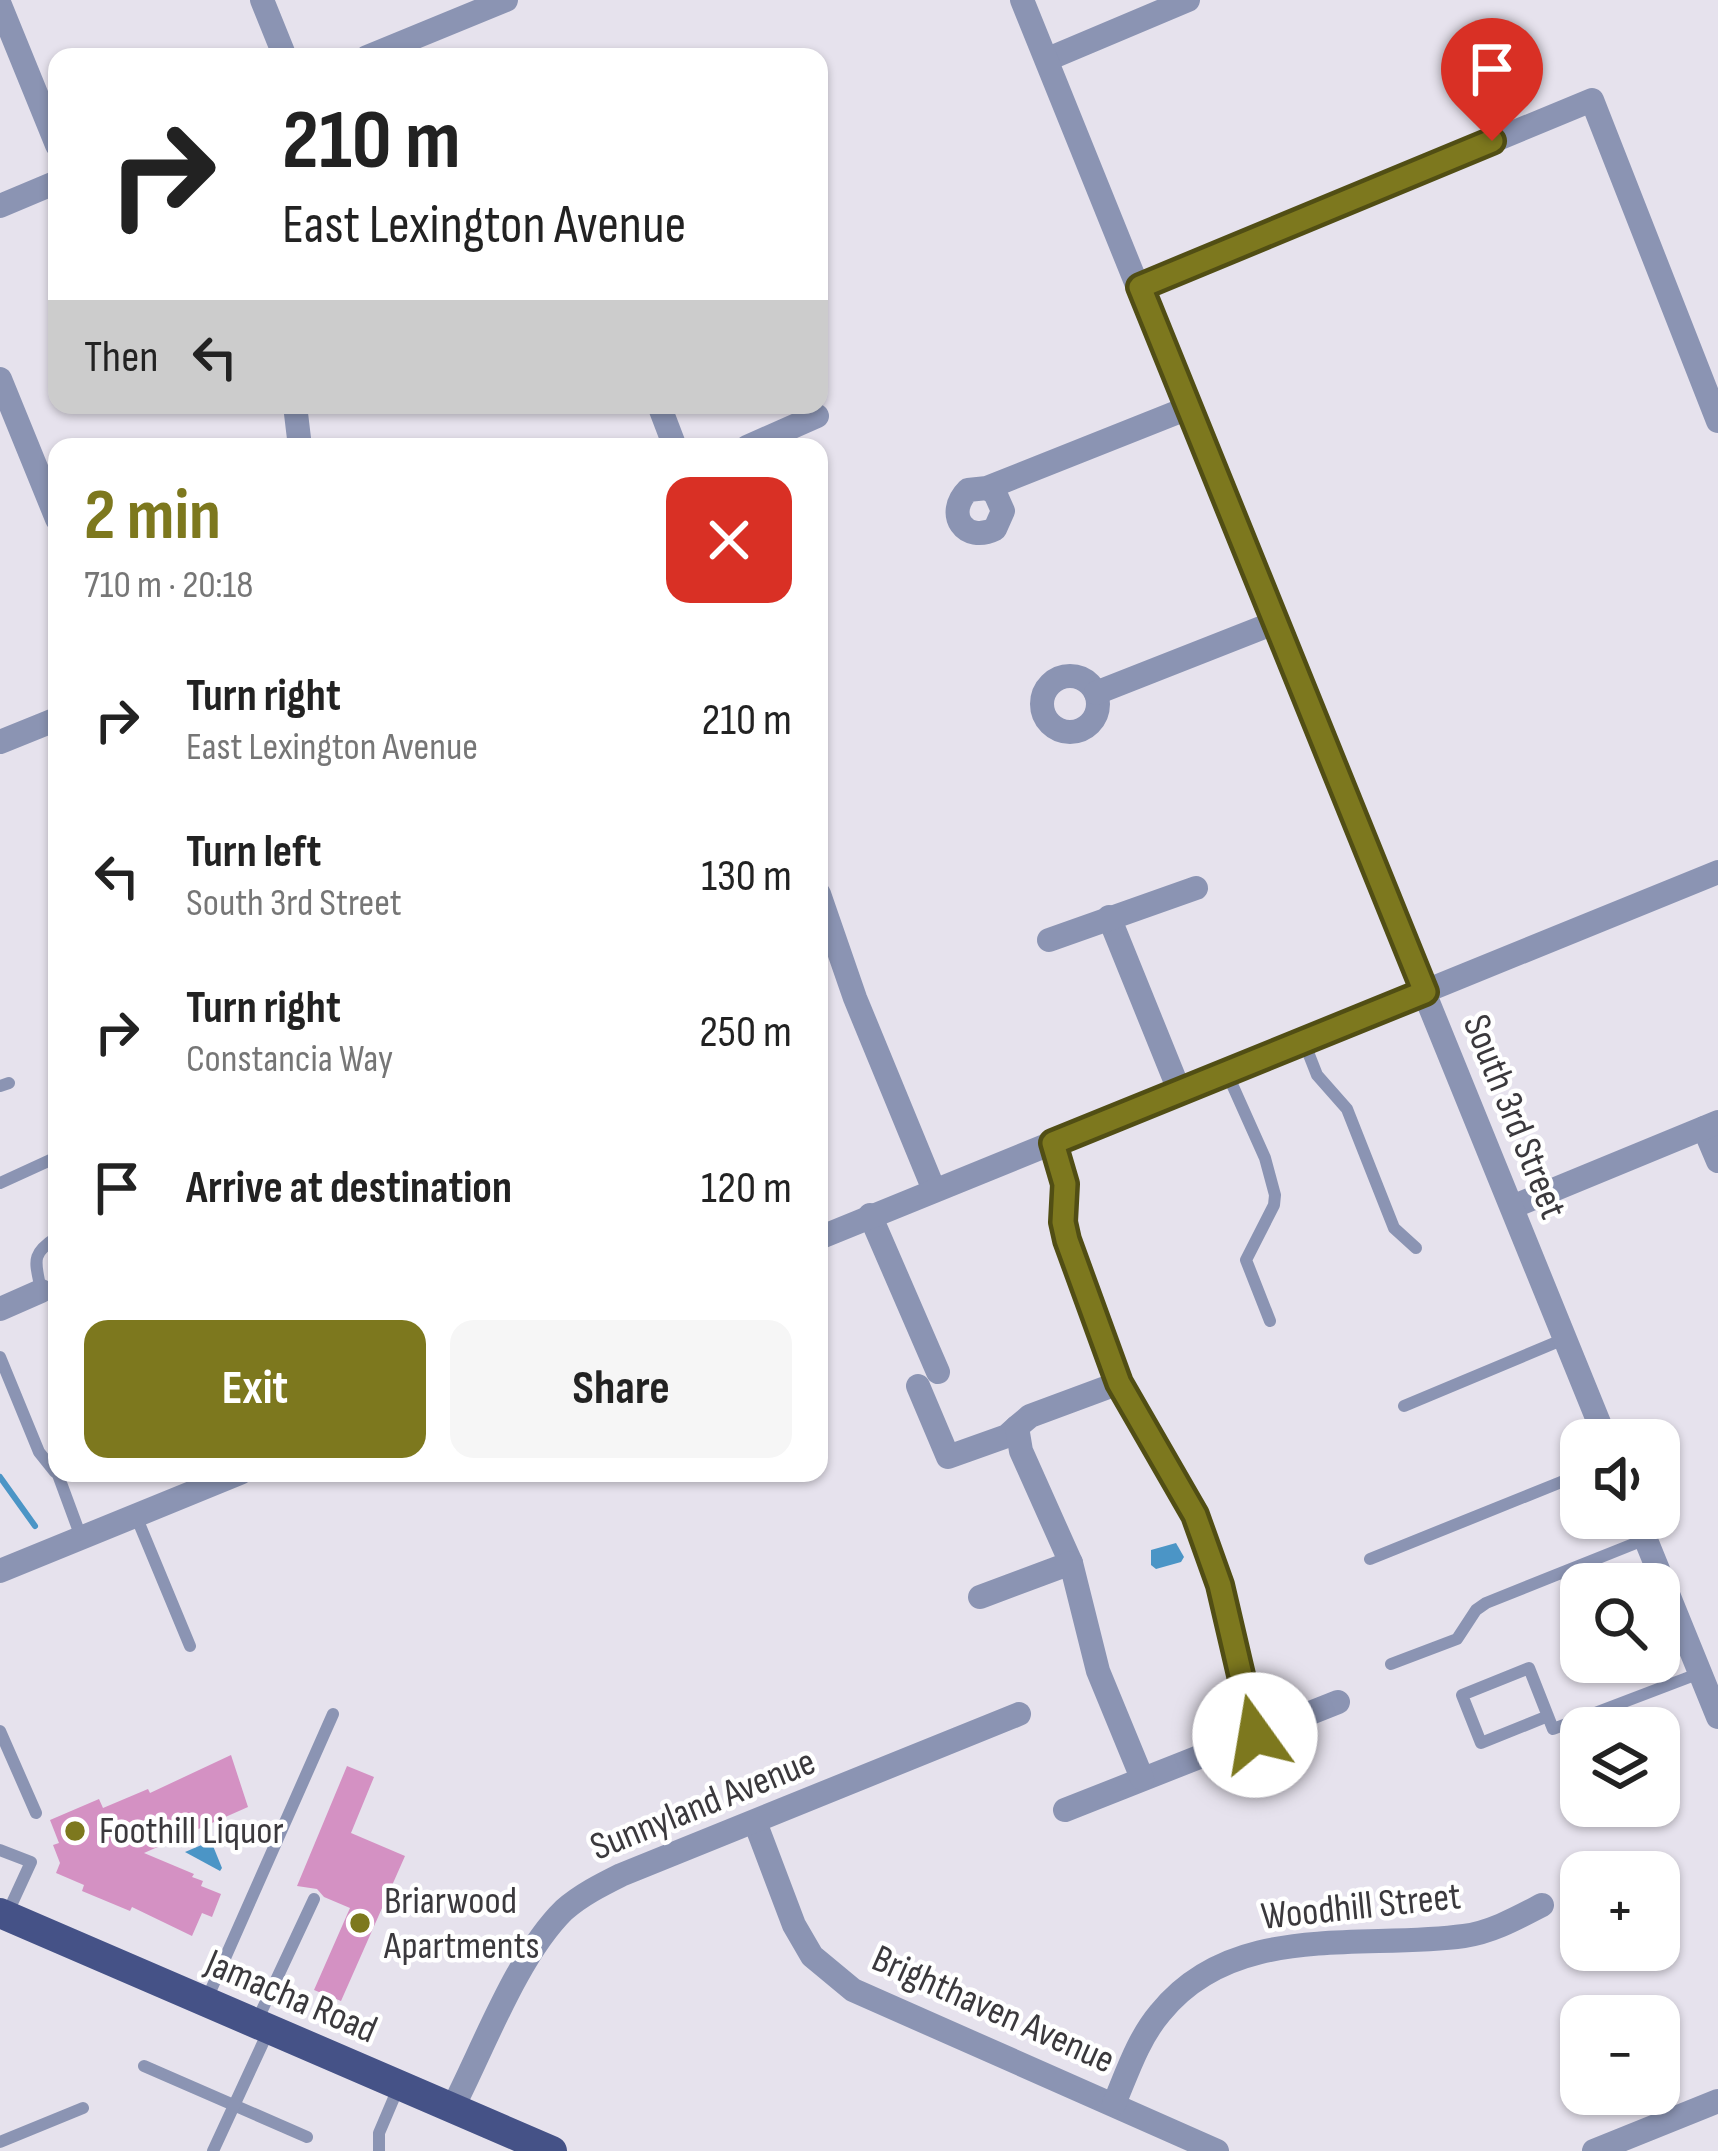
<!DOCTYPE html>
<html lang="en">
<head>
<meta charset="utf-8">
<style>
	:root { --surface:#fff; --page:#f6f6f6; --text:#222; --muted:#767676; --accent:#7d781e }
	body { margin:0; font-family:"Sofia Sans Condensed",sans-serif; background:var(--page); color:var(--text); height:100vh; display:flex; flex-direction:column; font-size:45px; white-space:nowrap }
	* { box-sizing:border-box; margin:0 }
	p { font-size:39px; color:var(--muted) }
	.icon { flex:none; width:66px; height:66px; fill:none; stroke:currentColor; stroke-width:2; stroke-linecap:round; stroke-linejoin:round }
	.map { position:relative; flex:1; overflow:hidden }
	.panel { position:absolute; left:48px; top:438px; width:780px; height:1044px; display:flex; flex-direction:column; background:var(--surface); border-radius:24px; box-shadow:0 3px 9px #0004 }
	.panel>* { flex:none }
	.guide { position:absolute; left:48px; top:48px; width:780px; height:366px; border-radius:24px; box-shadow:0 3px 9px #0004; background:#fff; color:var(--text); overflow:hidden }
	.fabs { position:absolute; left:1560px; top:1419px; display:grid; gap:24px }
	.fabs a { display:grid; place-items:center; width:120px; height:120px; border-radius:24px; background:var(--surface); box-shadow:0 3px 9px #0004; font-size:60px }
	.pin { position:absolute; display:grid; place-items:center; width:102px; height:102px; color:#fff; margin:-123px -51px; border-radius:50% 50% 50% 0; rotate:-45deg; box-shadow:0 0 12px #0007 }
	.pin .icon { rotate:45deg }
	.me { position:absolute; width:132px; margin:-66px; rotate:347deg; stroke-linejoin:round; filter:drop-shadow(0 0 9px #0008) }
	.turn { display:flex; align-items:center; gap:42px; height:252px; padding:0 36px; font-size:54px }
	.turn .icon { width:156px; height:156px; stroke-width:2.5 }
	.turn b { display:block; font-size:84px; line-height:102px }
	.then { display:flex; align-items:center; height:114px; padding:0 36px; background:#0003; gap:24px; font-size:45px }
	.round { display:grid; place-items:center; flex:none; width:126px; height:126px; border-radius:24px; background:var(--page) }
	.summary { display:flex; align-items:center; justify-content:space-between; height:204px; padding:0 36px }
	h1 { font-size:72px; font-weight:700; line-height:90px; color:var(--accent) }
	.action { display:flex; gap:24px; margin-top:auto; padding:24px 36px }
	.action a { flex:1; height:138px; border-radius:24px; background:var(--accent); color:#fff; font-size:48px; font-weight:700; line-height:138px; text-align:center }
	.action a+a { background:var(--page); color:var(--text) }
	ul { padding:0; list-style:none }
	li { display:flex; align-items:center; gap:36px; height:156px; padding:0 36px }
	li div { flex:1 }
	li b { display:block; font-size:45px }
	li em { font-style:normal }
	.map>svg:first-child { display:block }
</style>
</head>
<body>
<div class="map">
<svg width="1718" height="2151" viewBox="0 0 1718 2151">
	<rect width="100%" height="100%" fill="#e6e2ed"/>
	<!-- water -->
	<g fill="#4b95c6">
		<polygon points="1176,1543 1184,1557 1181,1562 1156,1569 1151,1565 1151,1550"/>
		<polygon points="211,1841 222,1868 220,1871 185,1852"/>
	</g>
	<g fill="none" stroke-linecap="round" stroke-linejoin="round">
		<!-- stream -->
		<polyline stroke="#4b95c6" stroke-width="6" points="0,1477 35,1526"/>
	</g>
	<!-- building -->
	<g fill="#d491c3">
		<polygon points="231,1755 248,1807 144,1853 194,1874 192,1877 203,1881 201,1886 221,1894 212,1917 202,1913 192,1936 132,1907 130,1911 82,1891 84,1885 56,1873 60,1863 53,1845 59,1843 50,1820 99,1799 103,1808 148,1789 150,1793"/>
		<polygon points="347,1766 374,1777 351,1833 405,1856 341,2001 314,1990 350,1908 324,1897 317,1889 297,1886"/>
	</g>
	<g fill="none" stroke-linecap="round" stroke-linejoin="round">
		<!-- service -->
		<g stroke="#8b94b3" stroke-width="12">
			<polyline points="1304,1042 1317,1075 1347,1109 1394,1228 1416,1248"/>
			<polyline points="1227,1073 1265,1158 1275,1195 1274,1205 1246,1260 1270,1321"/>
			<polyline points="0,1086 9,1083"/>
			<polyline points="0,1183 57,1157"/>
			<path d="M41,1291C36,1262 29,1255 57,1237"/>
			<polyline points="0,1357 39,1452 55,1472"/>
			<polyline points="1404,1406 1564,1339"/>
			<polyline points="57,1472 81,1537"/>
			<polyline points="136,1516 190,1646"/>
			<polyline points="1370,1559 1581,1474"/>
			<polyline points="1391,1664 1457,1639 1476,1610 1486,1603 1646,1539"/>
			<polyline points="1548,1716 1481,1743 1462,1695 1529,1668 1553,1729 1700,1673"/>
			<polyline points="0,1731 36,1813"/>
			<polyline points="0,1850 31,1862 8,1912"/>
			<polyline points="206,2001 333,1714"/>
			<polyline points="256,2023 314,1899"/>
			<polyline points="144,2066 307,2137"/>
			<polyline points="0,2142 83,2108"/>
			<polyline points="213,2151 268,2032"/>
			<polyline points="379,2151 379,2133 399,2086"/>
		</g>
		<!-- minor -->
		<g stroke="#8b94b3" stroke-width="24">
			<polyline points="262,0 285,57"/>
			<polyline points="0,5 57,145"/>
			<polyline points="1048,59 1188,0"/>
			<polyline points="1140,287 1592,100 1718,421"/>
			<polyline points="0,379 57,519"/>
			<polyline points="295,405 300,447"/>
			<polyline points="659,405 675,447"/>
			<polyline points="747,447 817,416"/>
			<path d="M987,488L995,493L1003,511L995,529C965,544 944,514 968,490L987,488L1188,408"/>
			<circle cx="1070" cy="704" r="28"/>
			<polyline points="1096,693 1274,623 1271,617"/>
			<polyline points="0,742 57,719"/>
			<polyline points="819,894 855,998 934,1190"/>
			<polyline points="1109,917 1179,1090"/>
			<polyline points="1049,940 1196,888"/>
			<polyline points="1704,1128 1718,1161"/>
			<polyline points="1053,1143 1065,1184 1063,1223 1067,1240 1119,1383 1195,1515 1219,1585 1255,1735 1065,1810"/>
			<polyline points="1512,1207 1718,1122"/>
			<polyline points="870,1215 938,1372"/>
			<polyline points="0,1309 41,1291"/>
			<polyline points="918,1386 948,1457 1007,1436 1017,1427"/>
			<polyline points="1071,1563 1021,1451 1017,1427 1030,1416 1119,1383"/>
			<polyline points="980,1597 1071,1563 1098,1671 1142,1778"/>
			<polyline points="1255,1735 1338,1702"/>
			<polyline points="755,1822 794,1925 812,1956 853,1990 1217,2151"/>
			<path d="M1114,2104C1127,2073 1138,2039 1160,2013C1234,1921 1360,1950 1464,1936C1492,1932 1517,1918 1542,1905"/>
			<path d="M452,2109C483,2049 517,1956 564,1910C581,1895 601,1885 621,1875L1019,1714"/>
			<polyline points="1594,2151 1718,2101"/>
		</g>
		<!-- tertiary -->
		<g stroke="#8b94b3" stroke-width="24">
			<polyline points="1022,0 1271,617"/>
			<polyline points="367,57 506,0"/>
			<polyline points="0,206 57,182"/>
			<polyline points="1274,623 1606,1440"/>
			<polyline points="819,1238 1718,872"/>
			<polyline points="1637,1518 1718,1717"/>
			<polyline points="0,1571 240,1473"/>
		</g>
		<!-- primary -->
		<polyline stroke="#455287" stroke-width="30" points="0,1913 552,2151"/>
	</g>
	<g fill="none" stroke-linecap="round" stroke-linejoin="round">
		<defs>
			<polyline id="route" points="1255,1735 1220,1585 1195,1515 1119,1383 1067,1240 1063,1222 1065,1184 1053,1143 1425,992 1140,287 1492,141"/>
		</defs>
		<!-- route casing -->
		<use href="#route" stroke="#514e14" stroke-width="30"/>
		<!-- route -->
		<use href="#route" stroke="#7d781e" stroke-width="21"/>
	</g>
	<!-- markers -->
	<g fill="#7d781e" stroke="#fff" stroke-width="4.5">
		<circle cx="75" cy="1831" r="12"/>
		<circle cx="360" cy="1923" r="12"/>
	</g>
	<g text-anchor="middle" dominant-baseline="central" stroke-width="9" stroke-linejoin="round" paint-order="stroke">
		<!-- street labels -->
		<g font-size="39" fill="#3b393d" stroke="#fff">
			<text transform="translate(1514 1117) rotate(68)">South 3rd Street</text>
			<text transform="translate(703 1805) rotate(-22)">Sunnyland Avenue</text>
			<text transform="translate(1361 1907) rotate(-6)">Woodhill Street</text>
			<text transform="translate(291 1997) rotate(23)">Jamacha Road</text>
			<text transform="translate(993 2010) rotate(24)">Brighthaven Avenue</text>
		</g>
		<!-- poi labels -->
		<g font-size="39" fill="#3b393d" stroke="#fff" text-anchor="start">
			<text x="99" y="1831">Foothill Liquor</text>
			<text x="384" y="1901">Briarwood<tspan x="384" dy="45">Apartments</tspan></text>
		</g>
	</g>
</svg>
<div class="fabs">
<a><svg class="icon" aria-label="sound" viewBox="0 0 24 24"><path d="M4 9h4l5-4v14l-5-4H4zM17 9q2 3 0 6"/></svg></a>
<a><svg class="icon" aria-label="search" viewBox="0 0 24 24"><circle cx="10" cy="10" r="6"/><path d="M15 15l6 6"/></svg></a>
<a><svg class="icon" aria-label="layers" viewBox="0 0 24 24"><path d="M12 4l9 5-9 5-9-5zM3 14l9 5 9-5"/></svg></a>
<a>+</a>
<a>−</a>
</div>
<div class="pin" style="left:1492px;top:141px;background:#d93025"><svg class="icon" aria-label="arrive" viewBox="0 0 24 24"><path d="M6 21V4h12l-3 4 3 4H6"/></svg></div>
<svg class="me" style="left:1255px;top:1735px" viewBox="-20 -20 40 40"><circle r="19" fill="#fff"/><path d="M0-13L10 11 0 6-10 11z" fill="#7d781e"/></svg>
<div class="guide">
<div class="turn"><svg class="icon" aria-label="right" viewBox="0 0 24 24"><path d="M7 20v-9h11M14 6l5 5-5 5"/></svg><div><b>210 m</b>East Lexington Avenue</div></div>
<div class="then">Then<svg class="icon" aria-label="left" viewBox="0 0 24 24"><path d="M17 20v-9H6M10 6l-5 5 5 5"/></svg></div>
</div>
<section class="panel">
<div class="summary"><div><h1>2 min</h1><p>710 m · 20:18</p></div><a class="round" style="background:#d93025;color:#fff"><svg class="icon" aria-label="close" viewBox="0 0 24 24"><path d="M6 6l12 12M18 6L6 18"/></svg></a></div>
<ul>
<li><svg class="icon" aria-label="right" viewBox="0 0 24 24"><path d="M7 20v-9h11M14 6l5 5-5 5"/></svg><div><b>Turn right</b><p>East Lexington Avenue</p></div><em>210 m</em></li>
<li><svg class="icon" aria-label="left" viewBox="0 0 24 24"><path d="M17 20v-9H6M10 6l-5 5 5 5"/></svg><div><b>Turn left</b><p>South 3rd Street</p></div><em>130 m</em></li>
<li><svg class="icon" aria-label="right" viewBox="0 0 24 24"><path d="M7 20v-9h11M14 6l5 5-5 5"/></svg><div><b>Turn right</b><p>Constancia Way</p></div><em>250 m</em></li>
<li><svg class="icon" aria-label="arrive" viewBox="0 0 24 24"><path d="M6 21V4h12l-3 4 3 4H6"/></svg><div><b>Arrive at destination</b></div><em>120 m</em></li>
</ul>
<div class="action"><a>Exit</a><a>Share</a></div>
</section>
</div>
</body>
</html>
